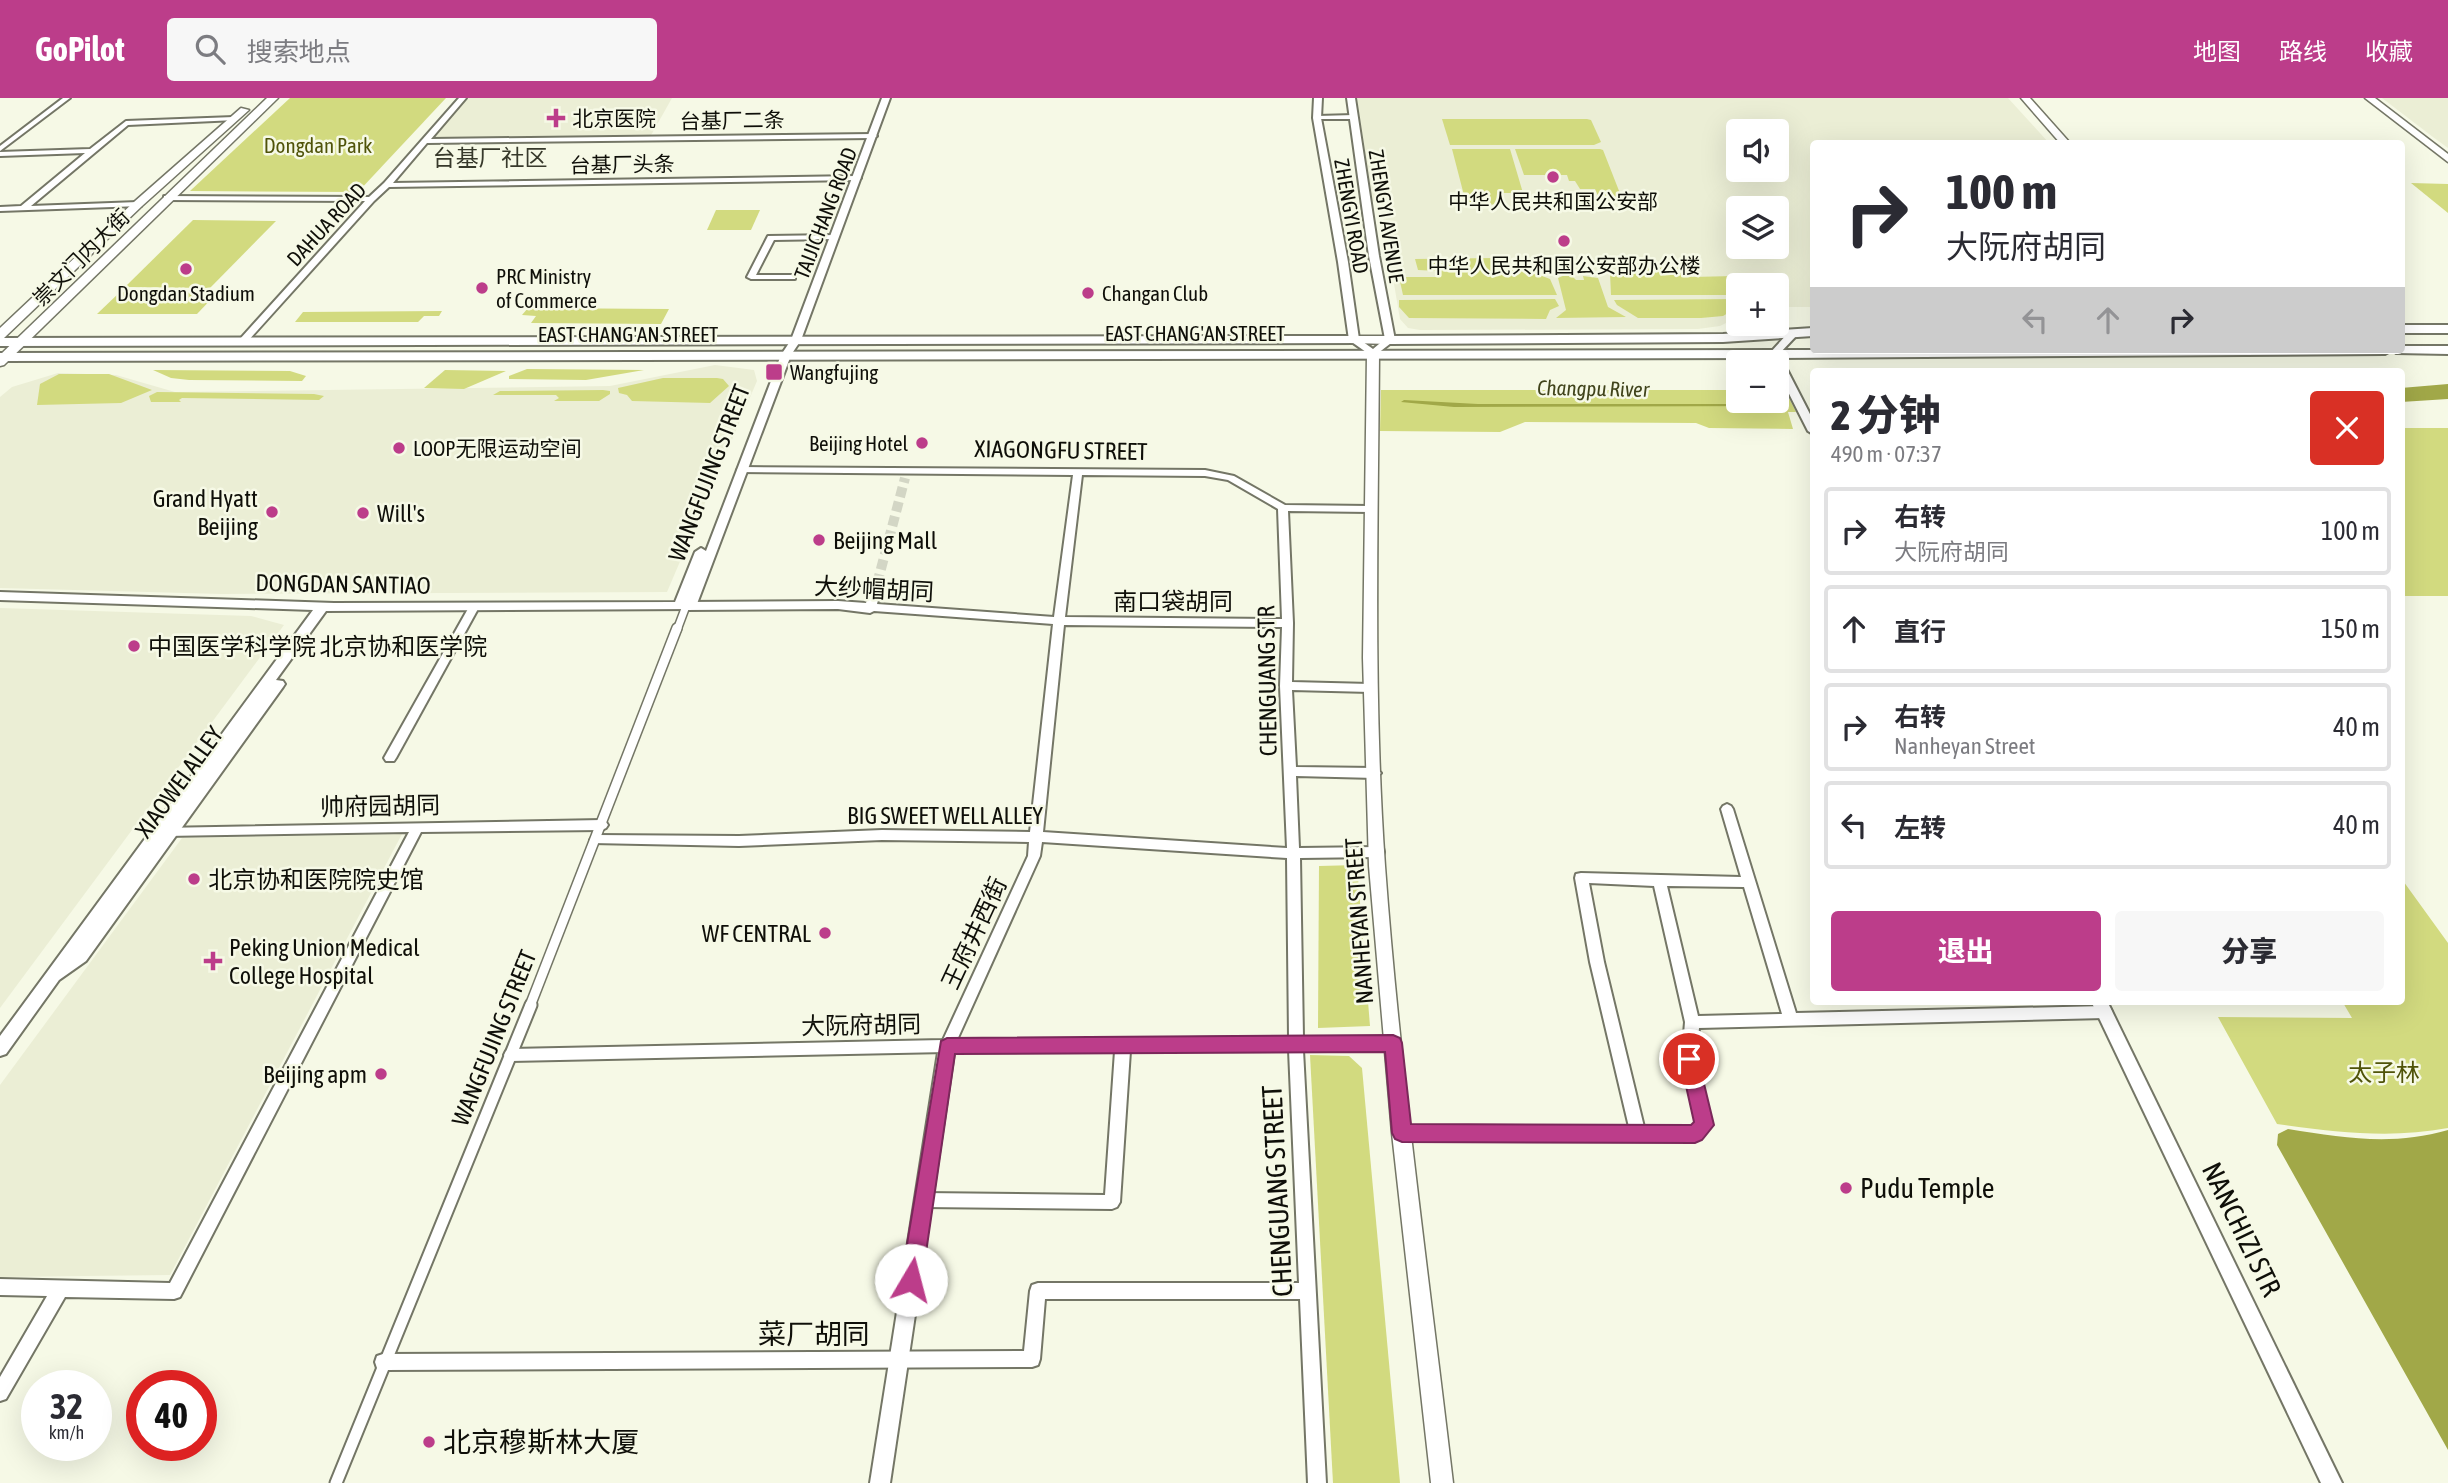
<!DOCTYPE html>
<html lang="zh">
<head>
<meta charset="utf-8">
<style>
	:root { --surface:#fff; --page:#f7f7f7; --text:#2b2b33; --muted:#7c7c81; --line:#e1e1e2; --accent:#bc3d8a }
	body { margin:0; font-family:"Asap Condensed","Noto Sans SC",sans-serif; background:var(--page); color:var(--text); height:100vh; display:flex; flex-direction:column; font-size:26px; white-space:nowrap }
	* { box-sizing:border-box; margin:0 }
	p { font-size:23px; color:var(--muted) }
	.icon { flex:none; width:38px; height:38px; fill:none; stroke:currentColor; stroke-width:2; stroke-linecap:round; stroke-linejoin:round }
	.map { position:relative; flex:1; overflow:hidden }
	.drawer { position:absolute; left:1810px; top:270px; width:595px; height:637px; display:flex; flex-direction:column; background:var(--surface); border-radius:7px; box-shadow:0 7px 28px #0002 }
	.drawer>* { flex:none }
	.hud { position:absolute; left:1810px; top:42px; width:595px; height:214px; border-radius:7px; box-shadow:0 7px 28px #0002; background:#fff; color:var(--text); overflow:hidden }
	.tools { position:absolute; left:1726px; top:21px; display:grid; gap:14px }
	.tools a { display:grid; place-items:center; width:63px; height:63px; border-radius:7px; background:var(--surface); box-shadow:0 7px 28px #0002; font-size:35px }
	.speed { position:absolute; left:21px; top:1272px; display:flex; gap:14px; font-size:35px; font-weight:700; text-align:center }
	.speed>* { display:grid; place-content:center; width:91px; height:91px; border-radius:50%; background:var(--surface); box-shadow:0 7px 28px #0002; line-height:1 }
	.speed small { font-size:18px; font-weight:400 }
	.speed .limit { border:10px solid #d22; background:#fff; color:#111 }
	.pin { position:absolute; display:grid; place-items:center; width:60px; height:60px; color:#fff; margin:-30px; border:4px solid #fff; border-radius:50%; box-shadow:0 2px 7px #0007 }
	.me { position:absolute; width:77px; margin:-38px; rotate:8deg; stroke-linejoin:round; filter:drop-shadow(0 0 5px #0008) }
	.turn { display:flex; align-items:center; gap:24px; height:147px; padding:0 21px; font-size:32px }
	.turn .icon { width:91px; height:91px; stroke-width:2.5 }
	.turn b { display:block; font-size:49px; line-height:60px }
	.lanes { display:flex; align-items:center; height:66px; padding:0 21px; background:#0003; justify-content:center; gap:35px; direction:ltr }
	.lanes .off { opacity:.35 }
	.round { display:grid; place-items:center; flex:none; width:74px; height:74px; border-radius:7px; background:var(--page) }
	.head { display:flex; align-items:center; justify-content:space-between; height:119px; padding:0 21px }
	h1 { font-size:42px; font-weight:800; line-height:52px }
	.cta { display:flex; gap:14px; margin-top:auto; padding:14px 21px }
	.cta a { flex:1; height:80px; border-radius:7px; background:var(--accent); color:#fff; font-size:28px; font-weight:800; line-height:80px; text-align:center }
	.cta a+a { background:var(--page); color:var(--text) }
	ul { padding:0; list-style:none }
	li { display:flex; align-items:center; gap:21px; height:88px; margin:0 14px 10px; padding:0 7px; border:4px solid var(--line); border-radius:7px }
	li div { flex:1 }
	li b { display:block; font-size:26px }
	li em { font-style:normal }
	header { display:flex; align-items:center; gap:42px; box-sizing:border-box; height:98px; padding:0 35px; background:var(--accent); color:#fff }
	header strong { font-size:33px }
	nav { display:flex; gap:38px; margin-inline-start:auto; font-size:24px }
	.search { width:490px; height:63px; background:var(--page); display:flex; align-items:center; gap:18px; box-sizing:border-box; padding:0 24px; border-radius:7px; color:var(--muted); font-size:26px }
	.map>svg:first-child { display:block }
</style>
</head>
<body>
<header>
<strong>GoPilot</strong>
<div class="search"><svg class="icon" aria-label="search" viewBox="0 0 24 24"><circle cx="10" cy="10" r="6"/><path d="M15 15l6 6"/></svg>搜索地点</div>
<nav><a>地图</a><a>路线</a><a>收藏</a></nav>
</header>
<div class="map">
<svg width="2448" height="1385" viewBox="0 0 2448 1385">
	<rect width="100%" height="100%" fill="#f6f9e6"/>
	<!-- built -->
	<g fill="#ebeed5" fill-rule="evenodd">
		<polygon points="468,0 672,0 650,39 430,41"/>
		<path d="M1357,0H2008L2049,45L1813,46V209H1776V187H1738V219L1720,228L1698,231L1420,232L1408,230L1400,221L1380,104L1372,103ZM1738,33H1776V72H1738ZM1738,110H1776V149H1738Z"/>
		<polygon points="2382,0 2448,0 2448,50 2433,39"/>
		<polygon points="715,267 754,272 757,283 667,494 222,496 0,490 0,299 12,289 58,275 116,277 175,294 610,288"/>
		<polygon points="0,510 251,518 284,527 0,910"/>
		<polygon points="402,736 170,1177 0,1179 0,987 182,740"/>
	</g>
	<!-- green -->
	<g fill="#d2da7f">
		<polygon points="290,0 446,0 358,94 190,93"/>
		<polygon points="1442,21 1587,21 1591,22 1601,44 1594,47 1450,47"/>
		<polygon points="1452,51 1510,51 1523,95 1497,95 1500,107 1466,105"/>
		<polygon points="1515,51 1600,51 1603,52 1623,103 1601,105 1595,91 1580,91 1575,83 1569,83 1567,77 1524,77"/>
		<polygon points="2411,85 2448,86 2448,115"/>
		<polygon points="716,112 760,112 751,132 707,132"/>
		<polygon points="193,122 276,123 210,190 125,189"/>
		<polygon points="1495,160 1550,181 1557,197 1403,197 1399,179 1441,179 1438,173 1418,172 1415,161"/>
		<polygon points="1643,169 1686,169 1692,179 1734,178 1739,187 1738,197 1611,197 1610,175"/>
		<polygon points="1565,177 1572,178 1576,182 1584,182 1583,178 1598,180 1608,209 1626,219 1556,220 1566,212 1558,180"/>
		<polygon points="120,194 217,195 197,216 97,216"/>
		<polygon points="1555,201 1559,208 1550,212 1546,221 1409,220 1399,209 1399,202"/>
		<polygon points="1738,201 1738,209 1723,218 1701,220 1638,220 1617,207 1614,202"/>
		<polygon points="528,210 669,211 661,226 531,225 536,218 522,217"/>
		<polygon points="442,213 439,218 424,218 418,224 295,224 303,214"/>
		<polygon points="527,271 644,272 586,282 509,281 509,278"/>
		<polygon points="153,272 290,273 306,278 302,283 189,282 171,280"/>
		<polygon points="445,272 506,273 464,291 424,290"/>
		<polygon points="59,276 109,276 152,292 121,305 37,307 40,286"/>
		<polygon points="663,280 717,280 723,281 729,288 710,305 632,303 627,297 619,295 618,290"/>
		<polygon points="603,292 610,293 610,296 599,303 554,303 559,300 556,297 493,297 500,293"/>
		<polygon points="1381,292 1738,292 1738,303 1776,303 1776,292 1785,292 1796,314 1788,314 1793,331 1709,330 1696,325 1525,324 1500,334 1380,333"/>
		<polygon points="157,294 314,296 324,298 319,302 182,300 179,302 181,304 151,304 149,298"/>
		<rect x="2401" y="330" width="47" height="168"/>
		<polygon points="1357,767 1370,928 1318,930 1319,768"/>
		<path d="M2401,780L2448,845V1030C2390,1041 2335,1034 2277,1026L2218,919L2352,920L2342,903H2401Z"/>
		<polygon points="1310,957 1349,958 1362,970 1400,1385 1333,1385"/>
	</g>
	<!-- water -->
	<g fill="#a1a848">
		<polygon points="2448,286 2448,301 2401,304 2401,290"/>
		<polygon points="1404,302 1478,306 1780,306 1785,308 1454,309 1401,304"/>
		<path d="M2288,1031C2344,1040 2393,1048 2448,1032V1352L2277,1047L2278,1036Z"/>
	</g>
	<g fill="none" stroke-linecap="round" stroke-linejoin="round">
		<!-- minor-tunnel -->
		<polyline stroke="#d3d6c5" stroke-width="10" stroke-dasharray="10 5" stroke-linecap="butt" points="877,486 905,380"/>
		<defs>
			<polyline id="pedestrian-far2" points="677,532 686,508"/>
			<polyline id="pedestrian-far1" points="530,908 677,530"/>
			<polyline id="pedestrian" points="336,1385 531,907"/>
			<g id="minor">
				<polygon points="63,0 70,0 0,53 0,48"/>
				<polygon points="459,0 466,0 431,41 873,36 877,38 873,40 427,45 393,85 857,78 861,80 857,82 389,89 374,103 246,245 240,245 240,241 365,103 167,102 164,102 164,98 369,99 384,85"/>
				<polygon points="1317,18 1354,17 1357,19 1354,21 1315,21 1315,19"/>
				<polygon points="234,19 236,20 236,22 128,27 31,108 138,104 141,104 141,108 0,113 0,109 21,108 85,55 0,58 0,54 90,51 126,23"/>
				<polygon points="837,137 838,139 834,141 774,142 756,177 795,177 795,181 751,181 747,179 768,138"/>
				<path d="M742,369L1205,372L1234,378L1285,407L1370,408L1375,411L1370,414L1288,413L1293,525L1292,584L1370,586L1376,590L1370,594L1292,592L1296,669L1375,670L1381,675L1375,680L1296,678L1299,750L1378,749L1383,750L1384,754L1383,758L1378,759L1300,760L1303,939H1393L1398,941L1400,945L1398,949L1393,951L1303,952L1326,1385H1308L1300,1201H1045L1040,1261L1038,1267L1032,1269L383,1272L377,1270L375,1264L377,1258L383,1256L1024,1253L1030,1193L1032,1187L1038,1185H1299L1289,952L1130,953L1120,1104L1117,1109L1112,1111L923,1109L918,1107L915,1102L918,1097L923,1095L1105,1097L1115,953L947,954L511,963L506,961L504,957L506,953L511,951L943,942L1028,758L1029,744L882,742L739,748L592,745L590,742L592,739L596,737L739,738L882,732L1030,734L1053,526L874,513L870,515L838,511L686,512L681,508L686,504L838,503L866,505L872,486L877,483L882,486L877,506L1054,519L1073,377L739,374L737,372ZM1082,377L1205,378L1228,382L1278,411L1282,521L1065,519ZM1064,527L1282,529L1280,588L1287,750L1043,734ZM1042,744L1287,760L1289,939L957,942L1040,758Z"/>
				<polygon points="474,505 479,509 396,660 394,663 386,663 384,660 469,509"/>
				<path d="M1727,706L1731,708L1733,711L1796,915L2105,908L2110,910L2112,914L2110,918L2105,920L1699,930L1696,961L1711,1027L1700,1041L1695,1043L1402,1042L1397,1040L1395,1035L1397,1030L1402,1028L1629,1029L1590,864L1575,780L1576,776L1581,775L1741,779L1721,711L1723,708ZM1589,785L1654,788L1685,924L1682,961L1696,1025L1692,1029H1644L1604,864ZM1667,788L1744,789L1782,916L1698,918Z"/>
				<polygon points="602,722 606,724 608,727 606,730 602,732 421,734 180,1199 174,1201 65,1199 6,1301 0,1303 0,1279 47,1198 0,1197 0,1181 170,1185 409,734 165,738 161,736 159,733 161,730"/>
			</g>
			<g id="tertiary">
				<polygon points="882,0 890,0 801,242 791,257 695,511 326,513 276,582 283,583 285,586 283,589 86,863 59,882 6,956 0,958 0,938 313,512 0,502 0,494 334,505 675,504 695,454 701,450 706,453 781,257 791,242"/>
				<polygon points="1314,0 1322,0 1321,20 1348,164 1359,241 1373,251 1385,241 1369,158 1347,0 1355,0 1379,158 1395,242 1373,259 1349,242 1338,164 1313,20"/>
				<polygon points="1793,233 1798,236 1779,256 1813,322 1813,336 1808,333 1776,270 1776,264 1773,264 1769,256 1789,234"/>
				<polygon points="2091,903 2107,903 2342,1385 2321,1385"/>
				<polygon points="947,941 953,943 955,948 890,1385 870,1385 939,948 941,943"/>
			</g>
			<g id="secondary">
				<polygon points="2021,0 2030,0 2071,46 2061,46"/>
				<polygon points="2365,0 2375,0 2448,56 2448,64"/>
				<path d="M1373,253L1379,256C1378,427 1373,598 1385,768C1400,974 1429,1180 1453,1385H1431L1392,1035L1369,768L1363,560L1367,256Z"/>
			</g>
			<g id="primary">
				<polygon points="267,0 278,0 4,267 0,268 0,257"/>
				<polygon points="241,10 249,12 142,108 4,240 0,241 0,230 134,104"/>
				<polygon points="1354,238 1390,238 1396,242 1390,246 1350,245 1348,242"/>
			</g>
			<g id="trunk">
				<rect x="2401" y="227" width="47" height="8"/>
				<polygon points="1813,230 1813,238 1723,244 1390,246 1383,242 1390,238 1723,236"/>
				<polygon points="1354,238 1359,239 1359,245 0,248 0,240"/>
				<polygon points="2401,248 2448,248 2448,256 2396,255 2394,252 2401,252"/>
				<polygon points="1813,252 2392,252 2385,256 1774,260 0,263 0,255"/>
			</g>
		</defs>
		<!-- pedestrian-far2 casing -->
		<use href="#pedestrian-far2" stroke="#747666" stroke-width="10"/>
		<!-- pedestrian-far1 casing -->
		<use href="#pedestrian-far1" stroke="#747666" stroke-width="12"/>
		<!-- pedestrian casing -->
		<use href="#pedestrian" stroke="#747666" stroke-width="15"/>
		<!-- minor casing -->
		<use href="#minor" stroke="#747666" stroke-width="4"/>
		<!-- tertiary casing -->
		<use href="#tertiary" stroke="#747666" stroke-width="4"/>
		<!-- secondary casing -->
		<use href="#secondary" stroke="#747666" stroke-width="3"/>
		<!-- primary casing -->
		<use href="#primary" stroke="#747666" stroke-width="3"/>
		<!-- trunk casing -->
		<use href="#trunk" stroke="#747666" stroke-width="4"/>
		<!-- pedestrian-far2 -->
		<use href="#pedestrian-far2" stroke="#fff" stroke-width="7"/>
		<!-- pedestrian-far1 -->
		<use href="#pedestrian-far1" stroke="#fff" stroke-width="9"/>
		<!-- pedestrian -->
		<use href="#pedestrian" stroke="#fff" stroke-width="11"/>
		<!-- minor -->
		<use href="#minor" fill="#fff" fill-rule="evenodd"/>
		<!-- tertiary -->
		<use href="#tertiary" fill="#fff" fill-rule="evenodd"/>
		<!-- secondary -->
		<use href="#secondary" fill="#fff" fill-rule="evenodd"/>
		<!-- primary -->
		<use href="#primary" fill="#fff" fill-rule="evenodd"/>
		<!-- trunk -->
		<use href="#trunk" fill="#fff" fill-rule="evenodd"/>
	</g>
	<!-- route -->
	<polygon fill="#bc3d8a" stroke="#7a285a" stroke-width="2" points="1393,937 1400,940 1402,945 1411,1026 1691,1027 1694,1024 1680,961 1683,955 1689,953 1696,955 1698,961 1714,1027 1702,1042 1695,1045 1402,1044 1395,1041 1392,1035 1385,954 955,956 922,1182 918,1189 911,1192 904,1189 901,1182 941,943 947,940"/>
	<!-- markers -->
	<g fill="#bc3d8a" stroke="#f6f9e6" stroke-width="2.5">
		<path d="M552.5 9.5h7v7h7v7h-7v7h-7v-7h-7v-7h7z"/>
		<circle cx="1553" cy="79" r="7"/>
		<circle cx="1564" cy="143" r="7"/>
		<circle cx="186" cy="171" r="7"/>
		<circle cx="482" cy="190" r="7"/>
		<circle cx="1088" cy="195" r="7"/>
		<rect x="765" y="265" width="18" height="18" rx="3.5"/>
		<circle cx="922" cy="345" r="7"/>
		<circle cx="399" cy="350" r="7"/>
		<circle cx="272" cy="414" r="7"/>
		<circle cx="363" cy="415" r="7"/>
		<circle cx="819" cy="442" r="7"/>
		<circle cx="134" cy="548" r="7"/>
		<circle cx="194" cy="781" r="7"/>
		<circle cx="825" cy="835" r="7"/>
		<path d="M209.5 852.5h7v7h7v7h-7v7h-7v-7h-7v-7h7z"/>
		<circle cx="381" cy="976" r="7"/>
		<circle cx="1846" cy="1090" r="7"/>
		<circle cx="429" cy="1344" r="7"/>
	</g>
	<g text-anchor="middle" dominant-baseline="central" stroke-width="5" stroke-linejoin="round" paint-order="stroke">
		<!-- far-poi labels -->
		<g font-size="21" fill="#0f0f09" stroke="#f6f9e6" text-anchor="start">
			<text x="572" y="20">北京医院</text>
			<text x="1553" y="103" text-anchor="middle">中华人民共和国公安部</text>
			<text x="1564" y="167" text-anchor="middle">中华人民共和国公安部办公楼</text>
			<text x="496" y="178">PRC Ministry<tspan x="496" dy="24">of Commerce</tspan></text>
			<text x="186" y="195" text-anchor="middle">Dongdan Stadium</text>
			<text x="1102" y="195">Changan Club</text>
			<text x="790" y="274">Wangfujing</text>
			<text x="908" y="345" text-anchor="end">Beijing Hotel</text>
			<text x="413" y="350">LOOP无限运动空间</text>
		</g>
		<!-- far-street labels -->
		<g font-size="21" fill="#0f0f09" stroke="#f6f9e6">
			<text transform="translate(732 22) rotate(-1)">台基厂二条</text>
			<text transform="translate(622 66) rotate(-1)">台基厂头条</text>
			<text transform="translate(825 115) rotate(-69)">TAIJICHANG ROAD</text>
			<text transform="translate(1352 118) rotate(80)">ZHENGYI ROAD</text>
			<text transform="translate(1387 118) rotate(81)">ZHENGYI AVENUE</text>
			<text transform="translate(326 126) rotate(-47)">DAHUA ROAD</text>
			<text transform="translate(81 159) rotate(-45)">崇文门内大街</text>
			<text x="1195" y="235">EAST CHANG'AN STREET</text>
			<text x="628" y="236">EAST CHANG'AN STREET</text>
		</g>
		<!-- far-park labels -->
		<g font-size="21" fill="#4f5309" stroke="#f6f9e6">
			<text x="318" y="47">Dongdan Park</text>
		</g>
		<!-- far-water labels -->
		<g font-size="21" font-style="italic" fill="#40431b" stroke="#f6f9e6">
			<text transform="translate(1593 290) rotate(1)">Changpu River</text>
		</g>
		<!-- far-quarter labels -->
		<g font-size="23" fill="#37392b" stroke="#f6f9e6">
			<text x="490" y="60">台基厂社区</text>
		</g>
		<!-- street labels -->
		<g font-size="24" fill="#0f0f09" stroke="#f6f9e6">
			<text transform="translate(1061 352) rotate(1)">XIAGONGFU STREET</text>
			<text transform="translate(709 375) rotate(-69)">WANGFUJING STREET</text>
			<text transform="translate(343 486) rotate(1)">DONGDAN SANTIAO</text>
			<text transform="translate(874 491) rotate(3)">大纱帽胡同</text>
			<text x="1173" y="503">南口袋胡同</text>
			<text transform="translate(1267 583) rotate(-91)">CHENGUANG STR</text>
			<text transform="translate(179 684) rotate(-54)">XIAOWEI ALLEY</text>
			<text transform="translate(380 708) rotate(-1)">帅府园胡同</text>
			<text x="945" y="717">BIG SWEET WELL ALLEY</text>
			<text transform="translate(1359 823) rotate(-94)">NANHEYAN STREET</text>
			<text transform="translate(974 835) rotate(-65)">王府井西街</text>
			<text transform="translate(861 927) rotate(-1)">大阮府胡同</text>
			<text transform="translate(494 940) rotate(-68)">WANGFUJING STREET</text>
		</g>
		<!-- poi labels -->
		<g font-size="24" fill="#0f0f09" stroke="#f6f9e6" text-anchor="start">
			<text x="258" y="400" text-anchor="end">Grand Hyatt<tspan x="258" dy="28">Beijing</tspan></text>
			<text x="377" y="415">Will's</text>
			<text x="833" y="442">Beijing Mall</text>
			<text x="148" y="548">中国医学科学院 北京协和医学院</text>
			<text x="208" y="781">北京协和医院院史馆</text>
			<text x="811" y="835" text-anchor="end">WF CENTRAL</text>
			<text x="229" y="849">Peking Union Medical<tspan x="229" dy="28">College Hospital</tspan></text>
			<text x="367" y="976" text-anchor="end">Beijing apm</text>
		</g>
		<!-- park labels -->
		<g font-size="24" fill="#4f5309" stroke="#f6f9e6">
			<text x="2384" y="974">太子林</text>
		</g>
		<!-- near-poi labels -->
		<g font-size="28" fill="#0f0f09" stroke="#f6f9e6" text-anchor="start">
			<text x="1860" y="1090">Pudu Temple</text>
			<text x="443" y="1344">北京穆斯林大厦</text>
		</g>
		<!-- near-street labels -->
		<g font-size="28" fill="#0f0f09" stroke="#f6f9e6">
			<text transform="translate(1277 1093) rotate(-93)">CHENGUANG STREET</text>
			<text transform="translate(2242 1131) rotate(64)">NANCHIZI STR</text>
			<text x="814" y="1236">菜厂胡同</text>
		</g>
	</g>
</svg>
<div class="tools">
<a><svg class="icon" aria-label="sound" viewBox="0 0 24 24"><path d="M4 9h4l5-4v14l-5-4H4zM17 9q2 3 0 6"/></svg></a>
<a><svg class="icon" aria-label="layers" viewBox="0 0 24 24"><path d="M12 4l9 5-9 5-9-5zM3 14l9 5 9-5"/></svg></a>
<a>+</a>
<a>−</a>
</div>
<div class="speed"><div>32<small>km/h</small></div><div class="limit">40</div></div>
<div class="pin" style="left:1689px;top:961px;background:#d93025"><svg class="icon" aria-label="arrive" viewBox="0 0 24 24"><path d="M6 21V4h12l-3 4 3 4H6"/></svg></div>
<svg class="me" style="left:911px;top:1182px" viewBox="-20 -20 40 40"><circle r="19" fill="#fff"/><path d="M0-13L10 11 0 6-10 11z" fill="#bc3d8a"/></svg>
<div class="hud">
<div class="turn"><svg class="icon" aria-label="right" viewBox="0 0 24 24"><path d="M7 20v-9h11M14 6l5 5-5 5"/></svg><div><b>100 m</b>大阮府胡同</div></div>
<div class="lanes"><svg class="icon off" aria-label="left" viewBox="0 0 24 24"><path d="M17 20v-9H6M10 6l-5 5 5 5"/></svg><svg class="icon off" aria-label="ahead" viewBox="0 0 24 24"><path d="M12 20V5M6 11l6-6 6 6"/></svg><svg class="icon" aria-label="right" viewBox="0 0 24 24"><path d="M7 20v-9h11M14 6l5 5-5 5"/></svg></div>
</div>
<section class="drawer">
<div class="head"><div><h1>2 分钟</h1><p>490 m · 07:37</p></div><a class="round" style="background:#d93025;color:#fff"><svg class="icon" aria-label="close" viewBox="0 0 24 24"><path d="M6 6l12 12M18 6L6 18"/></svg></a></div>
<ul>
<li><svg class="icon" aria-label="right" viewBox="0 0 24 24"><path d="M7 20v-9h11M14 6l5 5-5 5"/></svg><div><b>右转</b><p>大阮府胡同</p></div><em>100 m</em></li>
<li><svg class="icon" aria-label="ahead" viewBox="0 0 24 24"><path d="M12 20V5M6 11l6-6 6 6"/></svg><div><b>直行</b></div><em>150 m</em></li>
<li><svg class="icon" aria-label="right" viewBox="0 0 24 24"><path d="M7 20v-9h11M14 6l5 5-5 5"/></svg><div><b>右转</b><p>Nanheyan Street</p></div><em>40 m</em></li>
<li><svg class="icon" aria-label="left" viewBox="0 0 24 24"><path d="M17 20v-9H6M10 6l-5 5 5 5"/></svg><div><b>左转</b></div><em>40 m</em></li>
</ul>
<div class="cta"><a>退出</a><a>分享</a></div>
</section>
</div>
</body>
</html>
